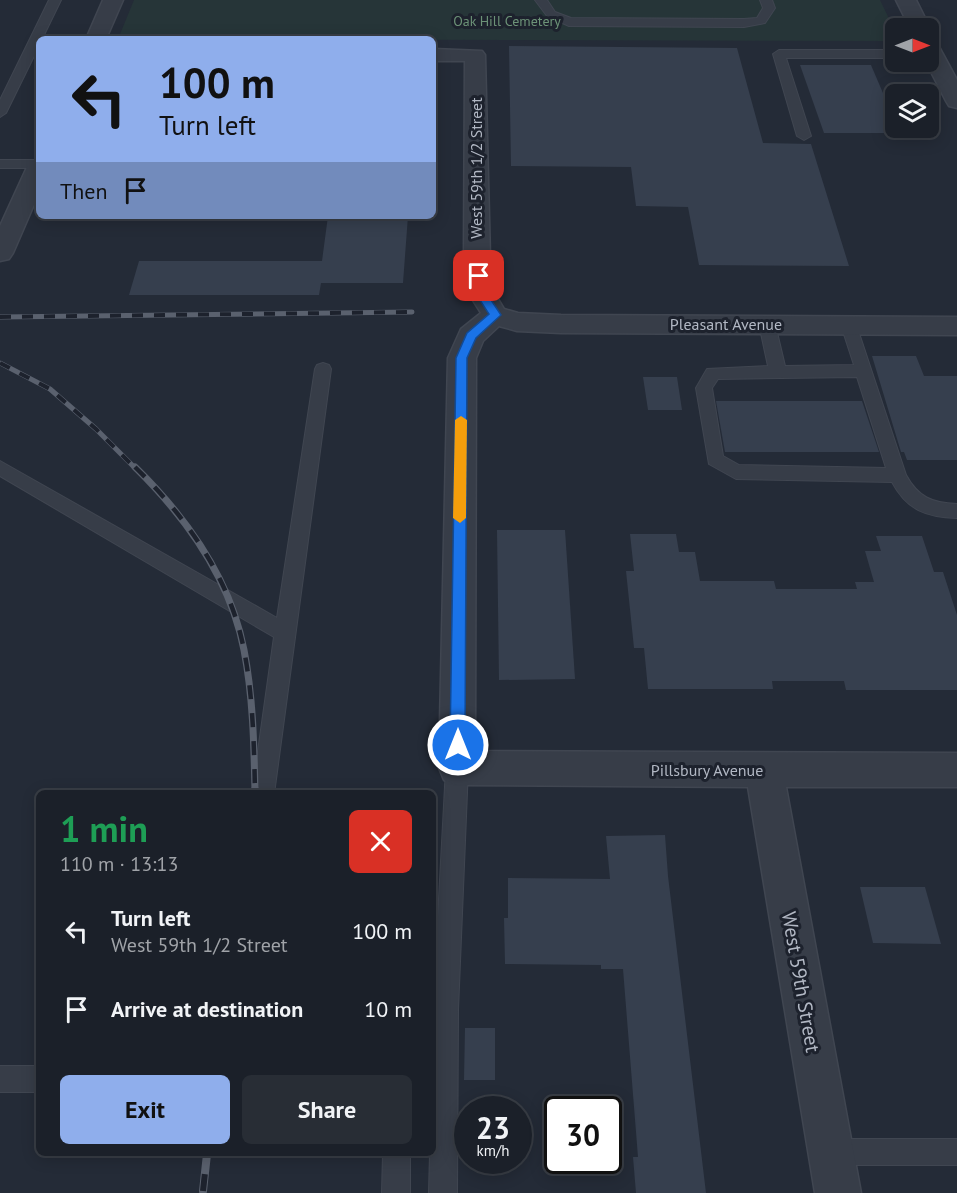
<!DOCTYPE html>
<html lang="en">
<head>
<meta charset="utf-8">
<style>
	:root { --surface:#1b2029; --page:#282d35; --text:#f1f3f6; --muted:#a0a3a8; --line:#393e46; --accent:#8faeec }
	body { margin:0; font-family:"PT Sans",sans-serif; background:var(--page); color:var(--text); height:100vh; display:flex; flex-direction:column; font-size:22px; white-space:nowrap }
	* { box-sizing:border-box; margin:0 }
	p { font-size:20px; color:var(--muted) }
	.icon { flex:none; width:33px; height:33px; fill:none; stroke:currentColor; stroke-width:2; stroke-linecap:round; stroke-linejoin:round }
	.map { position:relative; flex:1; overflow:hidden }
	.side { position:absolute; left:36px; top:790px; width:400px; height:366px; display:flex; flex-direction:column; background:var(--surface); border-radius:9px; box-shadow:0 3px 15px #0003,0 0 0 2px var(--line) }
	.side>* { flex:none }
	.hud { position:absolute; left:36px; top:36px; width:400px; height:183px; border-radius:9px; box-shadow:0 3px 15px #0003,0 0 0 2px var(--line); background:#8faeec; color:#111; overflow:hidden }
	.needle { width:39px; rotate:90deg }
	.tools { position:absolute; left:885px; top:18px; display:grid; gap:12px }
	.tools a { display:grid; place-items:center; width:54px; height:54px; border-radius:9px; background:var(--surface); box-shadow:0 3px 15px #0003,0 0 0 2px var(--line); font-size:30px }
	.speed { position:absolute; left:454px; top:1096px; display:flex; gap:12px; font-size:30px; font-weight:700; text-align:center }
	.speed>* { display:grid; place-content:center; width:78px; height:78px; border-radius:50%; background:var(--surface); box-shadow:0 3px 15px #0003,0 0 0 2px var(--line); line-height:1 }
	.speed small { font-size:15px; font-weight:400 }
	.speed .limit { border:3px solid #111; border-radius:9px; background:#fff; color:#111 }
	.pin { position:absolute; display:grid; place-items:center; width:51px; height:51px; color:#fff; margin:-26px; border-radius:12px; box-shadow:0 3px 9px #0006 }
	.me { position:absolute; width:66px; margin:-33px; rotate:0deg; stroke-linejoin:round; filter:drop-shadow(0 0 4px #0008) }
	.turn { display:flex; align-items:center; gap:21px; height:126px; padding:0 24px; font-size:27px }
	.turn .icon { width:78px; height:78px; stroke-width:2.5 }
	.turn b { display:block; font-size:42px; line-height:51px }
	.then { display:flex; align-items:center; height:57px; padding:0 24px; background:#0003; gap:12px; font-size:22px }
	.round { display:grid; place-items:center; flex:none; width:63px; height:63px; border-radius:9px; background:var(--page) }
	.headline { display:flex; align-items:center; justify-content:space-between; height:102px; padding:0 24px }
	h1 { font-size:36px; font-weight:700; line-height:45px; color:#1e9e55 }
	.action { display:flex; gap:12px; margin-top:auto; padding:12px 24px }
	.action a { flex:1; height:69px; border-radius:9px; background:var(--accent); color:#111; font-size:24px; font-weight:700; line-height:69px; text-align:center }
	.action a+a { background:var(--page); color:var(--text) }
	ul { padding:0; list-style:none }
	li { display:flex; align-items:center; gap:18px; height:78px; padding:0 24px }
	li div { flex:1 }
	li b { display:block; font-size:22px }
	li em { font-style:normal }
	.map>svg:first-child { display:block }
</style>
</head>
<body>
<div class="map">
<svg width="957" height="1193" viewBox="0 0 957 1193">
	<rect width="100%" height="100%" fill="#242b37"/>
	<!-- green -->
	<polygon fill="#263538" points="134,0 880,0 896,33 895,41 118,39"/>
	<!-- building -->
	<g fill="#363f4e">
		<polygon points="509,46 737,48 763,143 811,144 849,266 699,265 688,207 636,206 631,167 511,166"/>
		<polygon points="800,65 871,65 900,133 824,133"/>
		<polygon points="328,216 408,216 403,283 321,283 319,295 129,295 139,261 322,261"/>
		<polygon points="872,356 916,356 924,376 957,376 957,460 907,460 904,452 901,452"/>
		<polygon points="643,377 677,377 682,410 648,410"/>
		<polygon points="716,401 862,401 879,452 725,452"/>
		<polygon points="497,530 565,530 575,679 499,680"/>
		<polygon points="630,534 676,534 679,552 695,552 700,581 774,581 776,589 857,589 855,582 874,582 865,551 881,551 876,536 922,536 934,572 943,572 957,615 957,690 846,690 844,681 772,681 773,689 648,689 644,648 634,648 626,571 634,571"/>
		<polygon points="665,835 668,876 706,1193 636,1193 633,1157 638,1157 623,969 601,969 601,965 505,964 504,918 508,918 508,878 610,879 606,836"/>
		<polygon points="860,887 925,887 941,944 873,943"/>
		<polygon points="465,1028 495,1028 495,1080 464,1080"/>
	</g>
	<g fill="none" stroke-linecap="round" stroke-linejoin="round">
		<defs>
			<g id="lane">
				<polygon points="49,0 61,0 42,39 39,39 39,52 36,52 6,113 0,117 0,100"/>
				<polygon points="535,0 547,0 555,12 571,18 744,19 757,18 763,8 760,0 772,0 775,8 765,23 744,27 569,26 547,16"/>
				<polygon points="779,50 896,50 896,58 786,58 811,136 804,140 797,136 773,54"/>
				<rect x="0" y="160" width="39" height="8"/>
				<path d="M767,319L773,320L775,324L785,366L854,365L841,325L843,321H855L906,475C918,497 932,503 957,504V518C926,517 907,510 892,482L736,479L709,464L696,388L707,369L768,366L759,324L761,320ZM857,377L886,468L739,465L723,456L712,388L718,379Z"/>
				<polygon points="323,363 329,365 331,369 274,794 252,794 274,637 0,476 0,461 277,618 315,369 317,365"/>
				<polygon points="457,758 465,761 468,768 458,1010 457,1193 429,1193 430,1154 434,1154 434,992 446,768 449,761"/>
				<rect x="0" y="1066" width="39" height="26"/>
				<polygon points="831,1139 957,1139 957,1165 831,1165 821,1162 818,1152 821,1142"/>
				<polygon points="383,1154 410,1154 410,1193 382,1193"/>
			</g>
			<g id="street">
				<polygon points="103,0 123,0 106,39 86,39"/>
				<polygon points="896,0 916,0 930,28 928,30 910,28"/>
				<polygon points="928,39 935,41 938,45 957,80 957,108 949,106 946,101 926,62 928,62"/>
				<polygon points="434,49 482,51 485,55 490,258 495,294 504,309 518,313 561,315 957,317 957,335 561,333 517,331 499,326 483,341 476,358 475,751 957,753 957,787 786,787 861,1193 815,1193 748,787 457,785 444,780 439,768 448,358 461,329 481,313 469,294 464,258 465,61 434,61"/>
				<polygon points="39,160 39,193 13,253 9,259 0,261 0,226 27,167 31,162"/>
			</g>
		</defs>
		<!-- lane casing -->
		<use href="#lane" stroke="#404651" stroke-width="2"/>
		<!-- street casing -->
		<use href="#street" stroke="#404651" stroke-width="3"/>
		<!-- lane -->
		<use href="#lane" fill="#373d48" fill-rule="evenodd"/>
		<!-- street -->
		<use href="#street" fill="#373d48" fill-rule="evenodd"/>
		<defs>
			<g id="rail-far2">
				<polyline points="0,317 412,312"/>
				<polyline points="0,363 50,389 96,429 136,469"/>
			</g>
			<path id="rail-far1" d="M135,467C186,517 230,577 244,650C253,696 254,744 255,792"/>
			<g id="rail">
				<polyline points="255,790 255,794"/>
				<polyline points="203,1191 207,1154"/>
			</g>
		</defs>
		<!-- rail-far2 casing -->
		<use href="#rail-far2" stroke="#5a616e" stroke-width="5"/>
		<!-- rail-far1 casing -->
		<use href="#rail-far1" stroke="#5a616e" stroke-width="7"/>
		<!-- rail casing -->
		<use href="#rail" stroke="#5a616e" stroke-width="8"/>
		<!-- rail-far2 -->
		<use href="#rail-far2" stroke="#1d222d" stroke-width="4" stroke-dasharray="11" stroke-linecap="butt"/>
		<!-- rail-far1 -->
		<use href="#rail-far1" stroke="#1d222d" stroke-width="4.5" stroke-dasharray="14" stroke-linecap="butt"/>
		<!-- rail -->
		<use href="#rail" stroke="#1d222d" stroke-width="6" stroke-dasharray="17" stroke-linecap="butt"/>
	</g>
	<!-- route -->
	<polygon fill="#1a73e8" stroke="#114b97" stroke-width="1.5" points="479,273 485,276 487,294 501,315 476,338 467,358 465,745 463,750 458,752 452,750 450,745 456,358 467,333 489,314 476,294 474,276"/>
	<!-- slow -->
	<polygon fill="#f59e0b" points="461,416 467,420 466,518 460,523 453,518 455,420"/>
	<g text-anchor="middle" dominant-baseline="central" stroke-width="6" stroke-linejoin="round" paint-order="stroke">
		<!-- far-park labels -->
		<g font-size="14" fill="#6c9277" stroke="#1d222d">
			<text x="507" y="21">Oak Hill Cemetery</text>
		</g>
		<!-- street labels -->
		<g font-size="16" fill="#b2b8c4" stroke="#1d222d">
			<text transform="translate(476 168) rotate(-90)">West 59th 1/2 Street</text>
			<text x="726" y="324">Pleasant Avenue</text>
			<text x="707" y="770">Pillsbury Avenue</text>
		</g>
		<!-- near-street labels -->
		<g font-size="20" fill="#b2b8c4" stroke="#1d222d">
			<text transform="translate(801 982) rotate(80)">West 59th Street</text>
		</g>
	</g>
</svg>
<div class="tools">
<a><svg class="needle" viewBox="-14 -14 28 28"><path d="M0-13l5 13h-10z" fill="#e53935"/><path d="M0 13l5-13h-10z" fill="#a0a3a8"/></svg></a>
<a><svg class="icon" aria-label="layers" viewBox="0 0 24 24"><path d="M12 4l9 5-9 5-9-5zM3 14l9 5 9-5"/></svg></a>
</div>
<div class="speed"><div>23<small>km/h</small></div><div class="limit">30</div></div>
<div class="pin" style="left:479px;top:276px;background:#d93025"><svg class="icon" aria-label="arrive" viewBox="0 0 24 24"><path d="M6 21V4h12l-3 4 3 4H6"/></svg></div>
<svg class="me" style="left:458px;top:745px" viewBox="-20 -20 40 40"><circle r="17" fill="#1a73e8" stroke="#fff" stroke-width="3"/><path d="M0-11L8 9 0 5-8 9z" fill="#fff"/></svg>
<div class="hud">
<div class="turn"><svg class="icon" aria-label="left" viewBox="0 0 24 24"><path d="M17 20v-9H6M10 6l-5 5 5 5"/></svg><div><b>100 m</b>Turn left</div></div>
<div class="then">Then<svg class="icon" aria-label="arrive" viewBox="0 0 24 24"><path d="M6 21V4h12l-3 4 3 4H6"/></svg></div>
</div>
<section class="side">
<div class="headline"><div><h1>1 min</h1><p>110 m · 13:13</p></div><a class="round" style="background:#d93025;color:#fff"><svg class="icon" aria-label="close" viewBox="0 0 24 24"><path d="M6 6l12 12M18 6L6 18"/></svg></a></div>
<ul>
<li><svg class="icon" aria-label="left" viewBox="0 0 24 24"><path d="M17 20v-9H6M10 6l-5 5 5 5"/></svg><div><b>Turn left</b><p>West 59th 1/2 Street</p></div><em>100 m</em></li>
<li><svg class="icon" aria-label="arrive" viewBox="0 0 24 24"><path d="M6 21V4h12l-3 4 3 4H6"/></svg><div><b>Arrive at destination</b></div><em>10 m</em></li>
</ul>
<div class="action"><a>Exit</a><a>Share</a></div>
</section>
</div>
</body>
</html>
